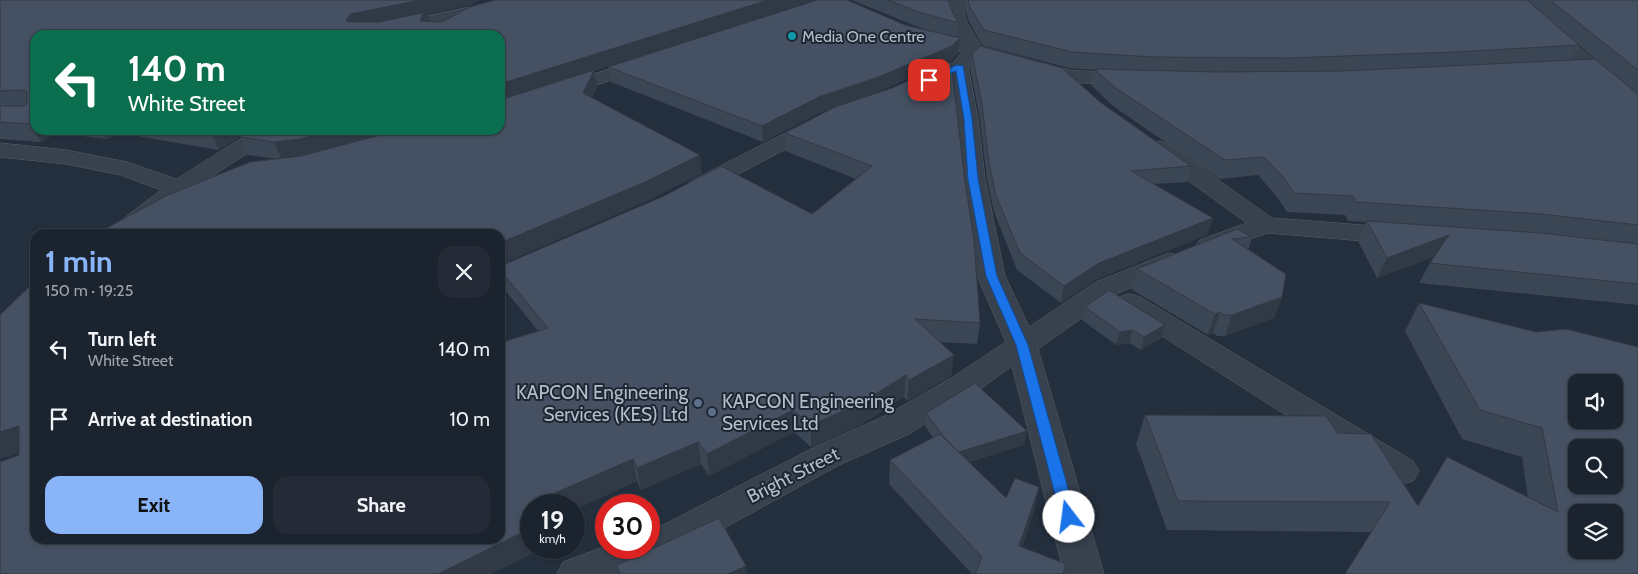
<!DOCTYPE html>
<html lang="en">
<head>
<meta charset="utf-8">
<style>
	:root { --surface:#1b232e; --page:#242b36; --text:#f1f3f6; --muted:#a0a4aa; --line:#39404a; --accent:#8ab4f8 }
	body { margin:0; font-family:Cabin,sans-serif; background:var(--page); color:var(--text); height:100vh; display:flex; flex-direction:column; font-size:19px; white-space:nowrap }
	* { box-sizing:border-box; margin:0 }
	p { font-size:16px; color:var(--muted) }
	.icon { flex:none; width:28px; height:28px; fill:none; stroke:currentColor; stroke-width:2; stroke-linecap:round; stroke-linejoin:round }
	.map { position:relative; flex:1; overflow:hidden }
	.side { position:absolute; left:30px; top:229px; width:475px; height:315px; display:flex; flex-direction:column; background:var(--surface); border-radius:15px; box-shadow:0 1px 4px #0004,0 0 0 1px var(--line) }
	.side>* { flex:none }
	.hud { position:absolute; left:30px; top:30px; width:475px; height:105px; border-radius:15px; box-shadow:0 1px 4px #0004,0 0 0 1px var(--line); background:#0b6e4f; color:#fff; overflow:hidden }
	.fabs { position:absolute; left:1568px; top:374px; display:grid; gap:10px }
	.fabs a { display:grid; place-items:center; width:55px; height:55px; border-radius:10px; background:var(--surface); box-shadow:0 1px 4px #0004,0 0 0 1px var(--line); font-size:25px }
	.speed { position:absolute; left:520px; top:494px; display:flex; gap:10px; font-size:25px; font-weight:700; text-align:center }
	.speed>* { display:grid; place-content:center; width:65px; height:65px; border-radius:50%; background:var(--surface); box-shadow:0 1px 4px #0004,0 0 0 1px var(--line); line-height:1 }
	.speed small { font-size:12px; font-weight:400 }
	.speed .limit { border:8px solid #d22; background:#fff; color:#111 }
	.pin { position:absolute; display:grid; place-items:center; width:42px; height:42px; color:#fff; margin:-21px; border-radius:10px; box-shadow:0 2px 8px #0006 }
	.me { position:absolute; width:55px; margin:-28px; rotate:345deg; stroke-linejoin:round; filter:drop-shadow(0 0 4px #0008) }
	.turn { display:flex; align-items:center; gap:18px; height:105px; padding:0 15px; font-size:22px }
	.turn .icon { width:65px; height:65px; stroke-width:2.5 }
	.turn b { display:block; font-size:35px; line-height:42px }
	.round { display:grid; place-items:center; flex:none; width:52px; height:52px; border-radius:15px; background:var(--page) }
	.summary { display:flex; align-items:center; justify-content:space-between; height:85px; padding:0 15px }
	h1 { font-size:30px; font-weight:700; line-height:38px; color:var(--accent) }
	.button { display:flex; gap:10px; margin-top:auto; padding:10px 15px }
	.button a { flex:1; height:58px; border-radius:15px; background:var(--accent); color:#111; font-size:20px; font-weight:700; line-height:58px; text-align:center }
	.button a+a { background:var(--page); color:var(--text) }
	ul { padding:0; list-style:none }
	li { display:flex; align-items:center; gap:15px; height:70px; padding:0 15px }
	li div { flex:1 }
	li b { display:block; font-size:19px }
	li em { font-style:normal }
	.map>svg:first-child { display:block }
</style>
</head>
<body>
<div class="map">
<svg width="1638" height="574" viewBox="0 0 1638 574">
	<rect width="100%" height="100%" fill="#242f3e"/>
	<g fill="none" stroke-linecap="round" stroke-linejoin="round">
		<defs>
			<g id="minor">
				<polygon points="945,0 961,0 967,23 981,46 1069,70 1129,74 1136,76 1138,80 1136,84 1129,86 1068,82 978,57 968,67 978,119 985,179 1005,276 1029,327 1096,282 1169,253 1178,255 1182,261 1178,267 1116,294 1038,349 1104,574 1064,574 1012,366 975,393 909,434 839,465 693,545 621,574 557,574 563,562 606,546 606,548 649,548 649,530 667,523 815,447 885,416 953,377 1006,342 977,276 961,179 958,119 950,66 962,52 917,40 914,36 917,32 923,31 960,41 951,23"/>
				<polygon points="1505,0 1523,0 1638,97 1638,113 1631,111"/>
				<polygon points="476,6 482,8 484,11 482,14 383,35 353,35 356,31"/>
				<polygon points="645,58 651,59 654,63 651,67 500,117 500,104"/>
				<polygon points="818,118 825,120 828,124 825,128 705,192 697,194 689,192 685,187 689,182 811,120"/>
				<polygon points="1158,141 1166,143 1272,218 1400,228 1409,231 1413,236 1409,241 1400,244 1268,233 1218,250 1209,253 1200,250 1196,245 1200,240 1247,223 1150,153 1147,148 1150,143"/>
				<polygon points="1130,294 1140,297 1413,461 1419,471 1413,481 1401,484 1389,481 1120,309 1116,303 1120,297"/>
			</g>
			<polygon id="tertiary" points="255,130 281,130 277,134 186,193 135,234 107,234 110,229 161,190 121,175 66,164 0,157 0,143 66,150 127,162 176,179"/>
		</defs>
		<!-- minor casing -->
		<use href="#minor" stroke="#565f6c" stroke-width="1"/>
		<!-- tertiary casing -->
		<use href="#tertiary" stroke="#565f6c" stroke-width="1"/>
		<!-- minor -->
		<use href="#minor" fill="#38414e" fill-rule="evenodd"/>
		<!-- tertiary -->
		<use href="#tertiary" fill="#38414e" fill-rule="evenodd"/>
	</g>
	<!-- wall -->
	<g fill="#3b4654" fill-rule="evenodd">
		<path d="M0,0L471,5L428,14L429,21L442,22L495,0H814L594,71L597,87L592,98L702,173L647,201L500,234L276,159L248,155L240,137L219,150L119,133L107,139L56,133L41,142L0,139ZM35,35H500V130H35Z"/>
		<polygon points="817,0 847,0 905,25 937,33 918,27 852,0 948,0 951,9 958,23 956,38 960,38 958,53 951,60 875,93 864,97 892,88 951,62 965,182 974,240 980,323 977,344 940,342 954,355 951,376 907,401 904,397 860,425 811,447 794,432 709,476 701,464 641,490 637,481 574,510 574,505 531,505 531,548 543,548 491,574 0,574 0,462 19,455 19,453 0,459 0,315 32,284 35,282 35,539 500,539 500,343 538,331 502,286 500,277 500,266 505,264 664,196 721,166 812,214 856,179 785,151 785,133 833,108 819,113 763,142 611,82 608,67"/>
		<path d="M962,0H1638V305L1419,283L1430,263L1434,257L1377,278L1358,241L1366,222L1348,221L1345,215L1287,212L1277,197L1258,175L1219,179L1113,106L1091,85L1094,70L1069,68L982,45L969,22ZM1579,45L1595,59L1571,60Z"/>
		<polygon points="972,54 1100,102 1191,166 1187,182 1154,184 1213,218 1207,235 1095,280 1061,303 1017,270 994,212 987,179 980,119 970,68"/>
		<polygon points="1237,229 1252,237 1248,250 1282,297 1274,318 1225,336 1217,336 1213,333 1208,335 1131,289 1137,269"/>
		<polygon points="1419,303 1536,332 1638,574 1371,532 1167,530 1136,444 1145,415 1337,433 1418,505 1447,457 1528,497 1522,457 1462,439 1405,331"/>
		<polygon points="1085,307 1165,325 1161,338 1141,350 1129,343 1116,345 1082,320"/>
		<polygon points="926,413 1027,431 1024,445 969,462 1006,498 1039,487 1034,510 1022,547 1064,574 972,574 889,484 890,460 933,438 925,426"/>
	</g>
	<!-- shaded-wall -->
	<g fill="#303945">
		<polygon points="421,0 480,0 471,5 428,14 431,27 420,21 356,29 346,20 351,14"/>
		<polygon points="768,0 814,0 594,71 597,87 586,111 500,102 500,84"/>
		<polygon points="960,38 958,53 951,60 875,93 819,113 763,142 762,126 819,97"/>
		<polygon points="35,122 35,130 54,130 56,133 41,142 31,124"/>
		<polygon points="102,130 118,130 119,133 107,139"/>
		<polygon points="214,130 251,130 219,150 211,132"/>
		<polygon points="335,130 409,130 307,157 282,160 274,142"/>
		<polygon points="700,155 702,173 647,201 500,265 500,243"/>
		<polygon points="1213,218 1207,235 1095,280 1061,303 1064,286 1099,263"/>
		<polygon points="1449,235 1439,255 1377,278 1387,258"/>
		<polygon points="1282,297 1274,318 1225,336 1232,315"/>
		<polygon points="1220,312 1213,333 1208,335 1215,314"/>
		<polygon points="1165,325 1161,338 1141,350 1144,337"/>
		<polygon points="1133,330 1129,343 1116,345 1120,332"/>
		<polygon points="954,355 951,376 907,401 909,380"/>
		<polygon points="906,375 904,397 860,425 811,447 811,425"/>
		<polygon points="793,410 794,432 709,476 707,454"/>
		<polygon points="19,426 35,448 0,459 0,432"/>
		<polygon points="1027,431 1024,445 953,467 955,453"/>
		<polygon points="698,442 701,464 641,490 637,468"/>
		<polygon points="633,459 637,481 574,510 574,505 533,505 532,503"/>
		<polygon points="1039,487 1034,510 1014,569 1019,546"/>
		<polygon points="531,528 531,548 543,548 491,574 438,574"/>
		<polygon points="746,566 747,574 728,574"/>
	</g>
	<!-- building -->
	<g fill="#455162" stroke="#303945" fill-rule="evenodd">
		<polygon points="0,0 421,0 351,14 346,20 348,22 379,22 427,12 422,15 420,21 442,22 470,7 495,0 768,0 500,84 500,35 35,35 35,122 31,124 0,122 0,106 25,106 27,104 27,92 25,90 0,91"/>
		<polygon points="817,0 847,0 905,25 960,38 952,46 876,78 819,97 762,126 608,67"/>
		<polygon points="888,0 948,0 951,9 958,23 919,12"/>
		<polygon points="968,0 1527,0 1579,45 1457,52 1289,58 1153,57 1072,52 984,30 970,7"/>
		<polygon points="1550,0 1638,0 1638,70"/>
		<polygon points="980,46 1062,68 1100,102 1191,166 1131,171 1213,218 1099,263 1064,286 1020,253 996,196 989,163 982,104 972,54"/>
		<polygon points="1595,59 1638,94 1638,225 1541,214 1356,202 1353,196 1294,193 1284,178 1264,157 1225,160 1117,89 1094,69 1216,72 1343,71"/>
		<polygon points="951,62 965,182 974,240 980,323 915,319 954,355 909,380 906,375 861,403 811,425 793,410 707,454 698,442 637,468 633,459 532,503 533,505 531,505 531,528 438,574 0,574 0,462 19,455 19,426 0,432 0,315 32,284 35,282 35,539 500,539 500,343 548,328 500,270 500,266 505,264 664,196 721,166 812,214 872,166 785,133 835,107 892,88"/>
		<polygon points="594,70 583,93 700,155 645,182 500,243 500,234 101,234 103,230 168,195 250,162 301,156 399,130 500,130 500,100"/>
		<polygon points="199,130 214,130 211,132"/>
		<polygon points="251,130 335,130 300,139 274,142 240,137"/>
		<polygon points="1367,221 1541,233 1638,244 1638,284 1430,263 1449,235 1387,258"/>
		<polygon points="1237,229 1252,237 1232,239 1286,274 1282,297 1232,315 1224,315 1220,312 1215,314 1137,269"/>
		<polygon points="1109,290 1165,325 1144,337 1133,330 1120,332 1085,307"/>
		<path d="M1419,303L1536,332L1566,329L1638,347V574H1345L1390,502L1178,501L1145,415L1326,416L1337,433L1371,434L1418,506L1447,457L1558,512L1542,428L1480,410ZM1576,382H1614V420H1576ZM1576,448H1614V485H1576ZM1576,512H1614V550H1576Z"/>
		<polygon points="975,383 1027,431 959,452 943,436 926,413"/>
		<polygon points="940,434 1006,498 1015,478 1039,487 1019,546 1066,564 1063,574 975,574 982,557 890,460"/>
		<polygon points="719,518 746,566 728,574 620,574 617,565"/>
	</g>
	<!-- route -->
	<polygon fill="#1a73e8" stroke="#114b97" points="957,65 963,66 972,119 978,179 997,276 1028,345 1076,517 1074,521 1069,523 1063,521 1061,517 1016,345 986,276 968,179 964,119 956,71 932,81 925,80"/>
	<!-- markers -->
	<circle fill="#0f9aa8" stroke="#1d2633" stroke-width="2" cx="792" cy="36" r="5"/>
	<g fill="#5c6f8a" stroke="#1d2633" stroke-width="2">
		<circle cx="698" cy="403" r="5"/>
		<circle cx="712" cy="412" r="5"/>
	</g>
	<g text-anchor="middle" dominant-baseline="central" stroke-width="4" stroke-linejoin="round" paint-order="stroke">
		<!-- far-poi labels -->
		<g font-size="16" fill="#b4bcc9" stroke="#1d2633" text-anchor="start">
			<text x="802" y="36">Media One Centre</text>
		</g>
		<!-- poi labels -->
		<g font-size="19" fill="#b4bcc9" stroke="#1d2633" text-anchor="end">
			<text x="688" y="392">KAPCON Engineering<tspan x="688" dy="22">Services (KES) Ltd</tspan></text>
			<text x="722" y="401" text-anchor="start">KAPCON Engineering<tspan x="722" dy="22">Services Ltd</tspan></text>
		</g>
		<!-- street labels -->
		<g font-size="19" fill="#b4bcc9" stroke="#1d2633">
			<text transform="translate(793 475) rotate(-27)">Bright Street</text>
		</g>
	</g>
</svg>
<div class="fabs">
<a><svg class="icon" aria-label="sound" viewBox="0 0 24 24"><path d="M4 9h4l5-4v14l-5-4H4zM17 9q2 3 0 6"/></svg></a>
<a><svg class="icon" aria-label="search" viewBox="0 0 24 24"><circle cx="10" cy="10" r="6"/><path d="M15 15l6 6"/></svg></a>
<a><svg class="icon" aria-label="layers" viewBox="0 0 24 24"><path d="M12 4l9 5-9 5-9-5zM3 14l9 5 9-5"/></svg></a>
</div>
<div class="speed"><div>19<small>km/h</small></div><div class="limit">30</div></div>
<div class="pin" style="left:929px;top:80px;background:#d93025"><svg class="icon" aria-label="arrive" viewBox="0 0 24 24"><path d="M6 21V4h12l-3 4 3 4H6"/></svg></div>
<svg class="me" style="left:1069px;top:517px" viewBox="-20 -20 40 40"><circle r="19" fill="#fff"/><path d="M0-13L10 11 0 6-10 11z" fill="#1a73e8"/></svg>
<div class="hud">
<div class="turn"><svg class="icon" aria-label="left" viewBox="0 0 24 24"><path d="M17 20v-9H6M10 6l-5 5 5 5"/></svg><div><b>140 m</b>White Street</div></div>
</div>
<section class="side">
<div class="summary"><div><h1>1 min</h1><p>150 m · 19:25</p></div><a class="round"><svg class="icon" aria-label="close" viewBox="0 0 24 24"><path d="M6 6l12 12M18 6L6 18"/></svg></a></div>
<ul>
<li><svg class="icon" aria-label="left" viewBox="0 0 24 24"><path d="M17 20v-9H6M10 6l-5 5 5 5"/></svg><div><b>Turn left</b><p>White Street</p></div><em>140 m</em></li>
<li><svg class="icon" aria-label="arrive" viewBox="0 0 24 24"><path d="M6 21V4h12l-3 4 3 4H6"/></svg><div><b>Arrive at destination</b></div><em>10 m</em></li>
</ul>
<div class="button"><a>Exit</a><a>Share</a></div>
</section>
</div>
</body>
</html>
